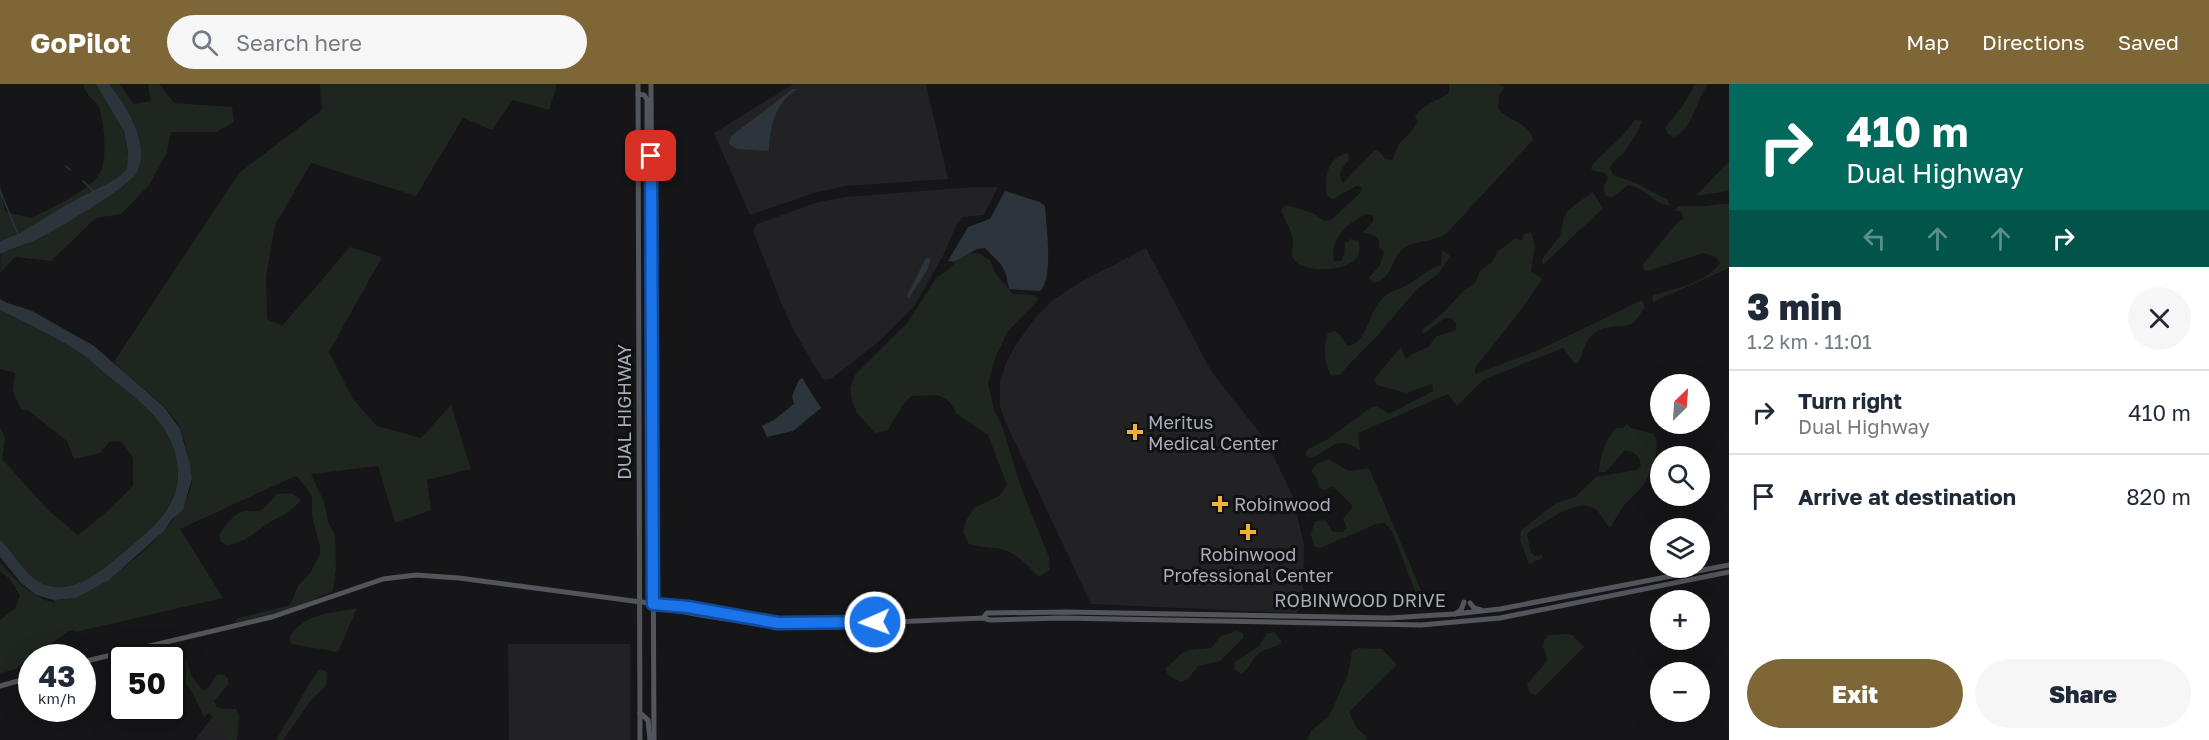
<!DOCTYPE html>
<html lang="en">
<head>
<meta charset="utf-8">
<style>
	:root { --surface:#fff; --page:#f6f6f7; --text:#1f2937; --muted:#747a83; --line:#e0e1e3; --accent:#7e6636 }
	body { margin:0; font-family:"Golos Text",sans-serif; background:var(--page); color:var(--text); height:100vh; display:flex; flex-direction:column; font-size:22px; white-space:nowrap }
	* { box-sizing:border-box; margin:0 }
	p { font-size:20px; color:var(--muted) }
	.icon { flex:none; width:33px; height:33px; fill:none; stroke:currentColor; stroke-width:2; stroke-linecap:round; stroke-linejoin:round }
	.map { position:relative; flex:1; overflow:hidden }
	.sheet { display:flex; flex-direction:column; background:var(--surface); width:480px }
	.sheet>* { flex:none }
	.top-card { background:#00695c; color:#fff; overflow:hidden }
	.needle { width:39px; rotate:25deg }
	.controls { position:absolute; left:1650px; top:290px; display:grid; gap:12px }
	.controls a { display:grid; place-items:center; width:60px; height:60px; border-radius:50%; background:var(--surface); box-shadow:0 6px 24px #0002; font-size:30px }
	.speed { position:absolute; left:18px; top:560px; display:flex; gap:12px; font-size:30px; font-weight:700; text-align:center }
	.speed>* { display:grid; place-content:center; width:78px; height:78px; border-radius:50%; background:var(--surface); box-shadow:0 6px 24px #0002; line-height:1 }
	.speed small { font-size:15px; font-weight:400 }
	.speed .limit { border:3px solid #111; border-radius:9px; background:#fff; color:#111 }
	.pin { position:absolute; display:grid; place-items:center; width:51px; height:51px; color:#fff; margin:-26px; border-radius:12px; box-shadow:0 3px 9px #0006 }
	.me { position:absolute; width:66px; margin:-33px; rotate:268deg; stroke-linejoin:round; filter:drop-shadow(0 0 4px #0008) }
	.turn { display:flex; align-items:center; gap:21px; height:126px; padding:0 18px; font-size:27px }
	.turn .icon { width:78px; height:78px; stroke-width:2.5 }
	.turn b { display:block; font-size:42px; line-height:51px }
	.lanes { display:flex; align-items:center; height:57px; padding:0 18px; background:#0003; justify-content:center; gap:30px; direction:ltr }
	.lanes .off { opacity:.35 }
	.round { display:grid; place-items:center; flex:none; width:63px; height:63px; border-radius:32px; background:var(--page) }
	.headline { display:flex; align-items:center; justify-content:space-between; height:102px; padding:0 18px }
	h1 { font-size:36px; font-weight:800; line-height:45px }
	.action { display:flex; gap:12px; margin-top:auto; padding:12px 18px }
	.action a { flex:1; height:69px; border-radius:36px; background:var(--accent); color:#fff; font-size:24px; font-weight:800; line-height:69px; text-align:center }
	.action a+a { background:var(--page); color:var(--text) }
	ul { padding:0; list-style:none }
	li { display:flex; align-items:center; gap:18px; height:84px; padding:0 18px; border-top:2px solid var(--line) }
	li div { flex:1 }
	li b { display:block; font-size:22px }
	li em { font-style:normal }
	header { display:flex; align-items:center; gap:36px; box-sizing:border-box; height:84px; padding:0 30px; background:var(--accent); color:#fff }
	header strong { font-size:28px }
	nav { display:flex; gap:33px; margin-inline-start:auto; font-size:21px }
	.search { width:420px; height:54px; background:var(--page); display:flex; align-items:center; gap:15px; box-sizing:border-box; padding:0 21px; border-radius:33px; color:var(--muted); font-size:22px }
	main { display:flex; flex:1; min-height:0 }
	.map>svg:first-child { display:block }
</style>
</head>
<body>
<header>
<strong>GoPilot</strong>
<div class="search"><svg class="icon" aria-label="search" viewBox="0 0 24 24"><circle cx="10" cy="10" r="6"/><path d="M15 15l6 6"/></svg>Search here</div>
<nav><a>Map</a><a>Directions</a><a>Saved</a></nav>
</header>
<main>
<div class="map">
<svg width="1729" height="656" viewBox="0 0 1729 656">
	<rect width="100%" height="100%" fill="#161618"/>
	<!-- built -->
	<g fill="#222225">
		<polygon points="793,0 926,0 948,95 846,102 817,108 750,131 714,49"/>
		<polygon points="973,103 998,103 984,131 962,133 958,138 943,172 915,221 878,258 831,295 823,296 794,247 782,221 753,147 757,140 818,118 846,113"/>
		<polygon points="1146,164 1211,287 1267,358 1292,411 1304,460 1303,521 1296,529 1091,520 1005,337 1000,322 1000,299 1005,281 1015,262 1035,234 1053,216 1077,200"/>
		<polygon points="508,560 630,560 630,656 509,656"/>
		<polygon points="213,632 230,656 195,656"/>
	</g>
	<!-- green -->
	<g fill="#1e261f">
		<path d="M83,0H96C115,24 132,54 127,85L116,95L71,118L18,150L0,157V99L4,126L10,129L31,134C49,125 90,107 100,89C108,76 104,40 100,26C97,15 87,15 83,0Z"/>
		<path d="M109,0H119L134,20L151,17L148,0H159L174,19L232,23L234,38L216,48H171L167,68L150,100L121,130L96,134L51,177L15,173L0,189L1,169C14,165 28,160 40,154C60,143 131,104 138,86C145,67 122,15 109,0Z"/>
		<path d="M320,0H557L549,26L513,16L492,46L463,34L416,112L311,79L275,141L266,193L267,235L282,242L350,163L382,173L329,268L353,315L377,342L421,354L451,321L471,385L427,396L431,426L395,439L378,382L311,390L324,418L328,438L335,450L336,485L333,507C305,519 265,539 234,538L238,534L290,521L298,502L311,488L320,470V463L312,432V412L297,392L293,393L180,445L223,514L75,548L74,546L69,547L14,586L0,589V536L15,524L20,512L10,495L0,488V479C17,497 30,513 55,519L54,516C62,515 70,516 77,513C112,499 190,435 192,396C192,385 185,357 181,347C171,320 133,300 114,278L239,89L322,26Z"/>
		<path d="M1449,0H1496L1505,3L1499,12L1498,25C1509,37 1530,39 1533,56L1448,148C1435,159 1417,155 1404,164C1390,175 1393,195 1374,199L1369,194L1380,181L1384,168L1379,163V157L1375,152L1363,148L1373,138V132L1367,130C1349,137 1329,156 1334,177H1341L1344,171L1345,159L1351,155L1358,157C1370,188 1309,191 1296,178C1289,172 1293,165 1293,157C1292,145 1285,137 1281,126L1286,121L1313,129L1325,137L1331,136L1360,109L1362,103L1356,102L1333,115L1327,112C1324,94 1327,73 1348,69L1349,76C1342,84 1337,89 1343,99L1375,66L1381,69L1385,75L1392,76L1400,59L1414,44L1417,38L1415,32C1424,19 1437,18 1449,9Z"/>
		<path d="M1695,0H1708C1696,16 1693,45 1674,53L1668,50L1665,44L1682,23Z"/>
		<path d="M1635,36L1642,37C1637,48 1633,57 1625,67C1620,73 1613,76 1610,84L1613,91L1638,100L1668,116L1670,122C1654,119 1645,104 1628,101L1613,113L1606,112C1602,104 1603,101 1608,94L1605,89L1591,86L1593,80L1622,52Z"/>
		<polygon points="1729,77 1729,107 1696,112"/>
		<polygon points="1593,108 1603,124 1543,181 1542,175 1560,152 1564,133 1568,126"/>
		<path d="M1719,120H1729V184L1653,218L1652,212C1674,204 1706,200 1720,179L1716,173L1703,169L1651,186L1644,187L1643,180L1678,138L1684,134L1681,128L1674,126L1679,122H1706Z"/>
		<path d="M1531,148L1535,161L1531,187L1542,195L1523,223L1475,284V290L1541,265L1642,216L1645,223C1641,228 1638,235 1633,239C1623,245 1604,239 1592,251C1583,259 1584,272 1576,281L1563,264L1483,296L1457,322L1448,310L1358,349L1360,366C1334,350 1334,365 1311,374L1305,371L1308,365L1328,355L1370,324L1377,322L1389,330L1433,307L1432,300L1406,309L1377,301L1374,295L1401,263L1406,275L1410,271L1428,263L1437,252L1456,246V239L1451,234H1445L1423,250L1422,246L1445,227L1463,207L1475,199L1480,187L1492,178L1498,167L1515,155L1522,156L1524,150Z"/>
		<path d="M1442,166L1450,172L1438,190L1416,206L1378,251L1339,291L1332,292C1324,283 1323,259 1328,249L1335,247L1340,251L1347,262C1364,261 1368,236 1376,223C1388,205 1393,209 1409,200C1420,193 1428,185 1441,181Z"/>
		<path d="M978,169L990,176L995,189L1013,210L1032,211L1039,215L1008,247L996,272L988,299L994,326L1001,339L1022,406L1049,473L1050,486L1039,493C1026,480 1013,465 994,464C984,463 979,463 969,460L963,448L967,435L974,424L999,412L1007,401L988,351L956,329L950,318L938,311L911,312L902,322L888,346L875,349L857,329L852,317L850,304L855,291L908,238L936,194L947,187L964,170Z"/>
		<path d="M0,226C26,239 52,251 76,266C89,274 100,286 112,295C127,307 143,319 156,334C174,354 185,389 173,414C163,436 142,453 124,468C103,485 79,509 49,502C27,497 16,471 0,456V343L5,354L2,375L48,426L78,451L103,431L133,402V374L122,358L110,357L100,369L74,375L67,357L29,327L21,325L13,308L15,289L0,285Z"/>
		<path d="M1627,340L1631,344L1654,350L1657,356L1656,370L1649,390L1643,402L1624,421L1610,444C1604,438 1602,430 1595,425C1578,413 1548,437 1533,445L1527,450L1530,466L1534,472L1542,471L1543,474L1529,480L1520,456L1521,446L1556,419L1575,413L1596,393L1636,386L1641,382C1640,372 1634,366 1624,367L1606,388H1599C1600,372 1605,356 1616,344H1623Z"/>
		<polygon points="1328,375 1349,387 1369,384 1426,518 1424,520 1420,520 1392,447 1385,439 1376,440 1320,464 1314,462 1311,450 1315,437 1325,436 1333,448 1343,448 1347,444 1343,435 1352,424 1352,421 1333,402 1325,406 1319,404 1317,394 1311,387 1318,379"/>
		<path d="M291,409L301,416C290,429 283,430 269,439C253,449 248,457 227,461L221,458L219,452C225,442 234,428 246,427C252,427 256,428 262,426L277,410Z"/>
		<path d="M357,524L338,568L291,560L289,554C303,529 332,529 357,524Z"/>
		<polygon points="1236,547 1243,549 1243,554 1220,577 1198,582 1188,595 1181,598 1168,591 1165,585 1182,569 1189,566 1211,564 1221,552"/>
		<path d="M1275,548L1282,558C1275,565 1263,564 1256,572C1250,578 1249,585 1241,590L1235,586L1234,579L1259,562L1267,549Z"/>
		<polygon points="1565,550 1572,551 1584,563 1535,612 1529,608 1527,600 1547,577 1546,570 1543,564 1544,556 1549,551"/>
		<polygon points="181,559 191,591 203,607 209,603 216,591 222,590 228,594 228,601 214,617 217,623 223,625 236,625 239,632 237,656 227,656 209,629 204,633 192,608 183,597 176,598 173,602 173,588 179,587 177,579 168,564"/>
		<polygon points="1359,564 1382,565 1397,581 1349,628 1356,643 1368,654 1365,656 1307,656 1311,647 1328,633 1332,626 1348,590 1352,567"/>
		<polygon points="321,585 327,588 326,602 311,616 283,656 276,656 316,589"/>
	</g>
	<!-- water -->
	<g fill="#2c353c">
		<path d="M96,0H109C126,21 151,61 137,88C130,103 56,146 38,155C26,161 12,164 0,170V157L18,150L71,118L116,95L127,85L128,68L124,47Z"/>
		<path d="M793,5H797C775,20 770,41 769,67L737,65L729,60L731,52Z"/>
		<path d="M1005,107L1040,118L1045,122C1046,141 1054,194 1040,207L1009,205L1006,190L1001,180L985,164L977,165L954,178L948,177L968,143L990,135Z"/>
		<polygon points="926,174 931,175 927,186 909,214 907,212"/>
		<path d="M0,215C10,222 22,222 34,228L94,262L164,323L180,345L190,380L192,394L183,426L172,435L164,447L109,496L76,514L54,516L36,511L21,499L0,473V456C16,470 27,497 49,502C78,509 103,485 124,468C142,453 164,436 173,414C185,389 174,354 156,334C143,319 127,307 112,295C100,286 89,274 76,266C52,251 26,239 0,226Z"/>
		<polygon points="802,294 821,324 793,347 767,353 762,342 774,336 794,320 792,312 799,296"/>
	</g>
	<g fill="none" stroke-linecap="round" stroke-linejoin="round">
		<!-- stream -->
		<g stroke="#2c353c" stroke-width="1.5">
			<polyline points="66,82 70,86"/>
			<polyline points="83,97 93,107"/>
			<polyline points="0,107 18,150"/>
		</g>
		<!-- major -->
		<g stroke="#53555c" stroke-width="5">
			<polyline points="638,0 640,656"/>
			<polyline points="651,0 654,656"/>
			<polyline points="638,10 644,11 647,15 647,74 649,80"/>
			<polyline points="1470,519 1474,524 1481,526"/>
			<path d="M653,520C760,551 873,538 983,534L990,536L1061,534L1421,541L1500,534L1729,488"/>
			<polyline points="665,521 688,523 760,536"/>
			<polyline points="1455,530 1461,526 1464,518"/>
			<polyline points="983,534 987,529 1067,528 1389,534 1454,530 1500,525 1729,481"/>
			<polyline points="82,578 272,533 383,495 416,491 459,494 656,520"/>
			<polyline points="0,602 32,593"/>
			<polyline points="640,629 648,636 650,656"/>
		</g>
	</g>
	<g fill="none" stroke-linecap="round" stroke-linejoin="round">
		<defs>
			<polyline id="route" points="651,72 653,520 688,523 778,539 875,538"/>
		</defs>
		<!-- route casing -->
		<use href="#route" stroke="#114b97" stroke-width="15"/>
		<!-- route -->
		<use href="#route" stroke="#1a73e8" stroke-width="10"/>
	</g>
	<!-- markers -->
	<g fill="#f2b134" stroke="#111113" stroke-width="2">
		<path d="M1132 339h6v6h6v6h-6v6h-6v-6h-6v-6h6z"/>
		<path d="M1217 411h6v6h6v6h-6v6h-6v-6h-6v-6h6z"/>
		<path d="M1245 439h6v6h6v6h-6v6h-6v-6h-6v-6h6z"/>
	</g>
	<g text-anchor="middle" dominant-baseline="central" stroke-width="6" stroke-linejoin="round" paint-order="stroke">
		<!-- street labels -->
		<g font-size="18" fill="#a8adb8" stroke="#111113">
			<text transform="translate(624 328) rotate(-90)">DUAL HIGHWAY</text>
			<text x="1360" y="516">ROBINWOOD DRIVE</text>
		</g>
		<!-- poi labels -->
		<g font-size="18" fill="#a8adb8" stroke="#111113" text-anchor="start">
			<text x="1148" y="338">Meritus<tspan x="1148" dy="21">Medical Center</tspan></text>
			<text x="1234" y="420">Robinwood</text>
			<text x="1248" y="470" text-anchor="middle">Robinwood<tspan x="1248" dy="21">Professional Center</tspan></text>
		</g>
	</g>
</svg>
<div class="controls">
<a><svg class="needle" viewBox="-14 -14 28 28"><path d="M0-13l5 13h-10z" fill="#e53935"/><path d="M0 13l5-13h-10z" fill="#747a83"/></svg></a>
<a><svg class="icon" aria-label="search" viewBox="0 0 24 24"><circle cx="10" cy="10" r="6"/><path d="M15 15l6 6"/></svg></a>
<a><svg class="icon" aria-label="layers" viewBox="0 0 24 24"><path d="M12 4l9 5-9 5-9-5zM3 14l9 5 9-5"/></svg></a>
<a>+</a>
<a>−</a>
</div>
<div class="speed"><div>43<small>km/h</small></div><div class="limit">50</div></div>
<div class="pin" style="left:651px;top:72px;background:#d93025"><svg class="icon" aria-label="arrive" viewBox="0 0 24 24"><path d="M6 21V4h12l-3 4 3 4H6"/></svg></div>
<svg class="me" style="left:875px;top:538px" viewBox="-20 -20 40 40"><circle r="17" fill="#1a73e8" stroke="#fff" stroke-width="3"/><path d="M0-11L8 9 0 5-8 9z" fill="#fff"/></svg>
</div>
<section class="sheet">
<div class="top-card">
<div class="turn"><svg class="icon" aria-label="right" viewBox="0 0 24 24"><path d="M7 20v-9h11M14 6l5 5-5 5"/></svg><div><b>410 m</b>Dual Highway</div></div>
<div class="lanes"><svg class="icon off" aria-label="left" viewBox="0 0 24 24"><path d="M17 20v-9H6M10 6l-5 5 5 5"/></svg><svg class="icon off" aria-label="ahead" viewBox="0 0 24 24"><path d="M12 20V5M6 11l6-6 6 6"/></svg><svg class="icon off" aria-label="ahead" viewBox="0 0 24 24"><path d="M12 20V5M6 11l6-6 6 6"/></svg><svg class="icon" aria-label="right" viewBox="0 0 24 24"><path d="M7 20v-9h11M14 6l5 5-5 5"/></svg></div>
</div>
<div class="headline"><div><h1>3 min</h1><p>1.2 km · 11:01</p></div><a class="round"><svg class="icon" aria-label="close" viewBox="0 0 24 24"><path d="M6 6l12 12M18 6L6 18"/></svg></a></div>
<ul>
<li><svg class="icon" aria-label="right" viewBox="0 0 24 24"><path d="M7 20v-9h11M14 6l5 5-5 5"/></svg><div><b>Turn right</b><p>Dual Highway</p></div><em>410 m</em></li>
<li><svg class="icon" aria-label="arrive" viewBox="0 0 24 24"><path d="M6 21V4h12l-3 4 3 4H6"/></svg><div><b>Arrive at destination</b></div><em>820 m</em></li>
</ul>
<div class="action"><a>Exit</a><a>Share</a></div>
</section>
</main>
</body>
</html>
